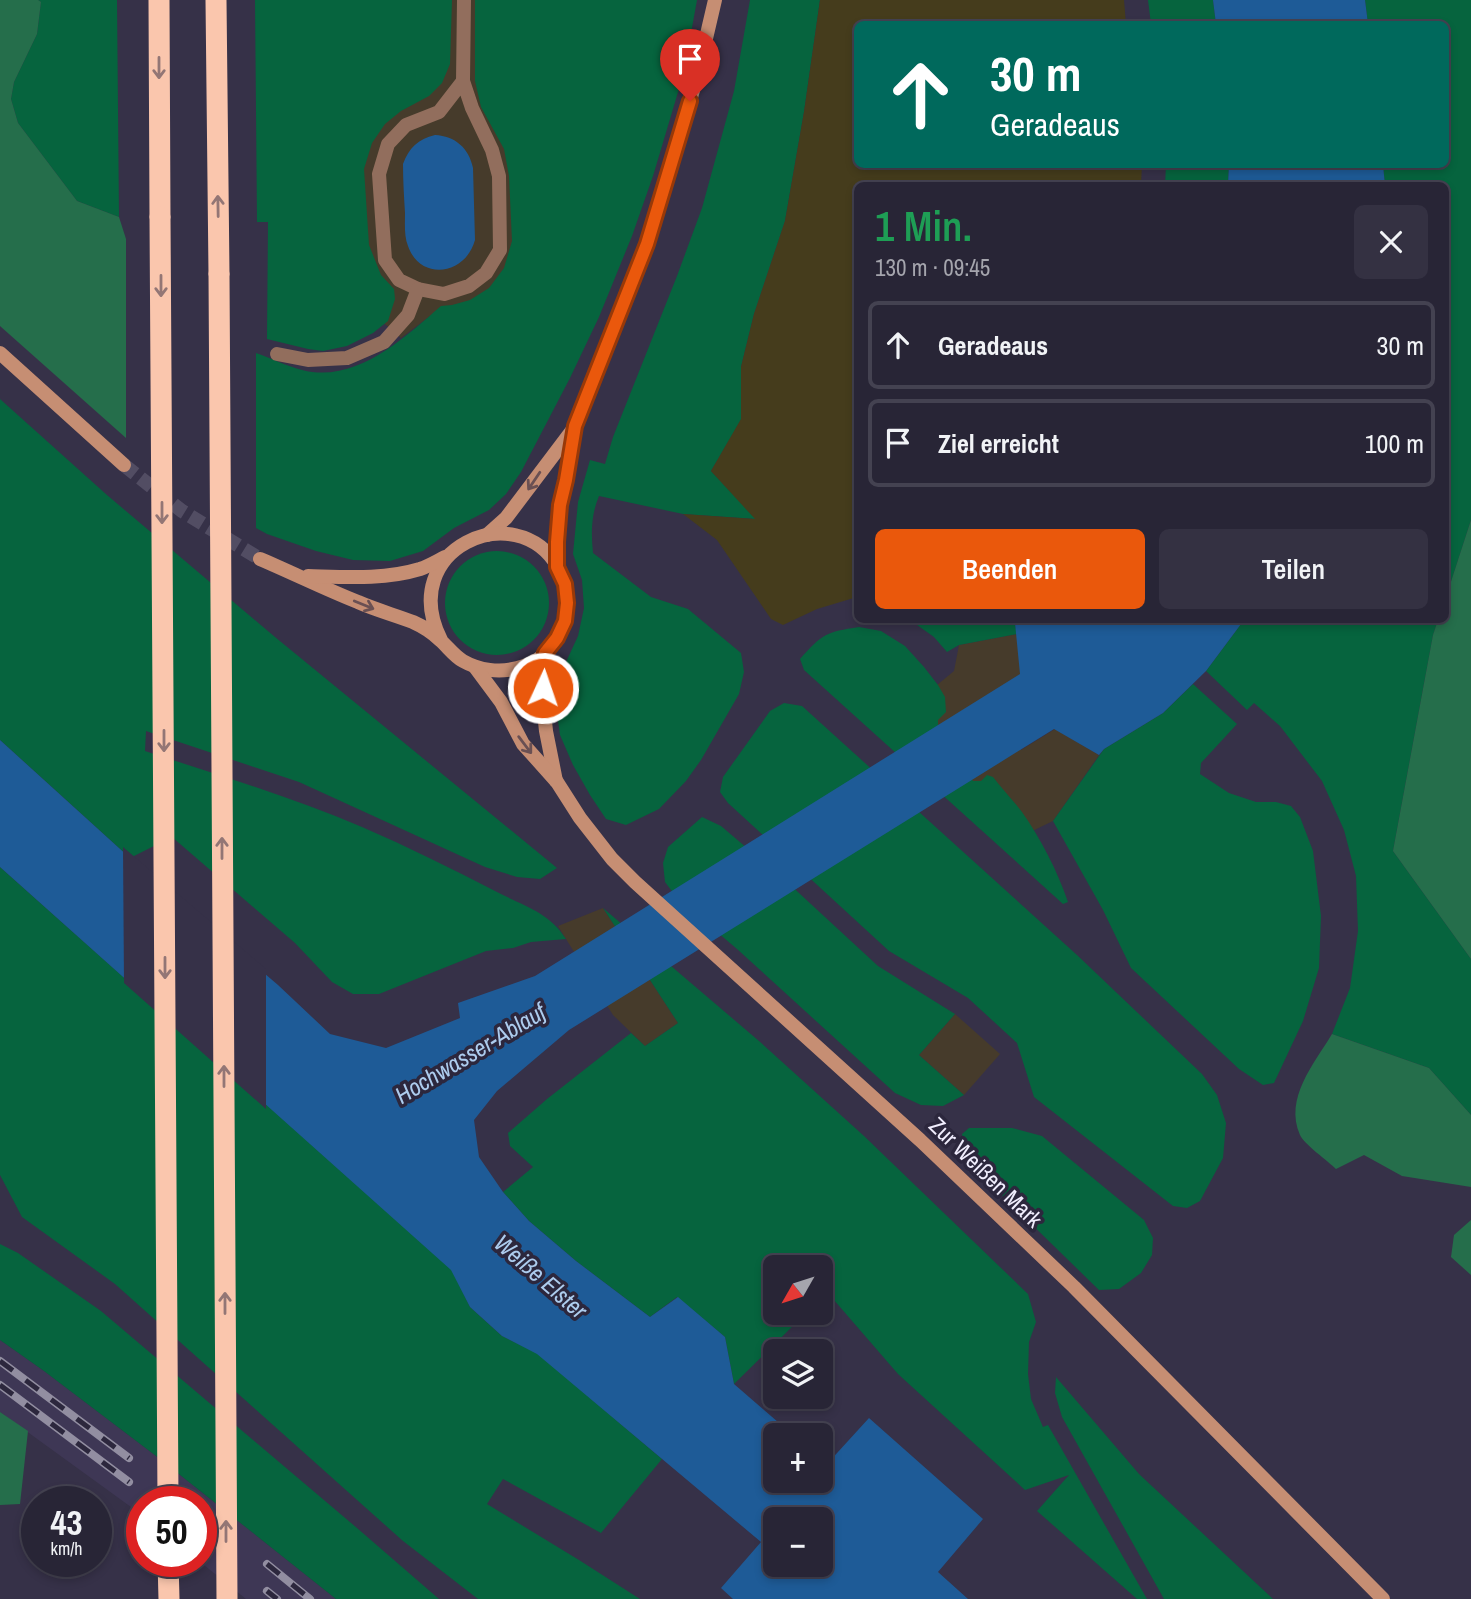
<!DOCTYPE html>
<html lang="de">
<head>
<meta charset="utf-8">
<style>
	:root { --surface:#282536; --page:#343142; --text:#f1f3f6; --muted:#a5a5ad; --line:#444251; --accent:#ea580c }
	body { margin:0; font-family:"Archivo Narrow",sans-serif; background:var(--page); color:var(--text); height:100vh; display:flex; flex-direction:column; font-size:26px; white-space:nowrap }
	* { box-sizing:border-box; margin:0 }
	p { font-size:23px; color:var(--muted) }
	.icon { flex:none; width:38px; height:38px; fill:none; stroke:currentColor; stroke-width:2; stroke-linecap:round; stroke-linejoin:round }
	.map { position:relative; flex:1; overflow:hidden }
	.drawer { position:absolute; left:854px; top:182px; width:595px; height:441px; display:flex; flex-direction:column; background:var(--surface); border-radius:10px; box-shadow:0 4px 10px #0003,0 0 0 2px var(--line) }
	.drawer>* { flex:none }
	.top-card { position:absolute; left:854px; top:21px; width:595px; height:147px; border-radius:10px; box-shadow:0 4px 10px #0003,0 0 0 2px var(--line); background:#00695c; color:#fff; overflow:hidden }
	.needle { width:46px; rotate:231deg }
	.tools { position:absolute; left:763px; top:1255px; display:grid; gap:14px }
	.tools a { display:grid; place-items:center; width:70px; height:70px; border-radius:10px; background:var(--surface); box-shadow:0 4px 10px #0003,0 0 0 2px var(--line); font-size:35px }
	.speed { position:absolute; left:21px; top:1486px; display:flex; gap:14px; font-size:35px; font-weight:700; text-align:center }
	.speed>* { display:grid; place-content:center; width:91px; height:91px; border-radius:50%; background:var(--surface); box-shadow:0 4px 10px #0003,0 0 0 2px var(--line); line-height:1 }
	.speed small { font-size:18px; font-weight:400 }
	.speed .limit { border:10px solid #d22; background:#fff; color:#111 }
	.pin { position:absolute; display:grid; place-items:center; width:60px; height:60px; color:#fff; margin:-72px -30px; border-radius:50% 50% 50% 0; rotate:-45deg; box-shadow:0 0 7px #0007 }
	.pin .icon { rotate:45deg }
	.me { position:absolute; width:77px; margin:-38px; rotate:3deg; stroke-linejoin:round; filter:drop-shadow(0 0 5px #0008) }
	.turn { display:flex; align-items:center; gap:24px; height:147px; padding:0 21px; font-size:32px }
	.turn .icon { width:91px; height:91px; stroke-width:2.5 }
	.turn b { display:block; font-size:49px; line-height:60px }
	.round { display:grid; place-items:center; flex:none; width:74px; height:74px; border-radius:10px; background:var(--page) }
	.overview { display:flex; align-items:center; justify-content:space-between; height:119px; padding:0 21px }
	h1 { font-size:42px; font-weight:600; line-height:52px; color:#1e9e55 }
	.action { display:flex; gap:14px; margin-top:auto; padding:14px 21px }
	.action a { flex:1; height:80px; border-radius:10px; background:var(--accent); color:#fff; font-size:28px; font-weight:600; line-height:80px; text-align:center }
	.action a+a { background:var(--page); color:var(--text) }
	ul { padding:0; list-style:none }
	li { display:flex; align-items:center; gap:21px; height:88px; margin:0 14px 10px; padding:0 7px; border:4px solid var(--line); border-radius:10px }
	li div { flex:1 }
	li b { display:block; font-size:26px }
	li em { font-style:normal }
	.map>svg:first-child { display:block }
</style>
</head>
<body>
<div class="map">
<svg width="1471" height="1599" viewBox="0 0 1471 1599">
	<rect width="100%" height="100%" fill="#363148"/>
	<!-- built -->
	<polygon fill="#3e3755" points="0,1340 44,1371 160,1459 336,1599 246,1599 199,1561 201,1561 201,1502 142,1502 142,1515 0,1412"/>
	<!-- industrial -->
	<g fill="#463b2b">
		<polygon points="366,0 493,0 514,146 518,303 430,316 401,338 362,304"/>
		<polygon points="1017,634 1021,673 1021,750 1055,729 1099,755 1053,821 1026,834 969,783 933,727 931,690 954,671 959,645"/>
		<polygon points="603,908 678,1023 645,1046 613,1015 558,926"/>
		<polygon points="955,1014 1000,1054 964,1095 919,1055"/>
	</g>
	<!-- green -->
	<g fill="#06643e">
		<polygon points="38,0 117,0 119,217 77,201 18,123 11,99 14,82 37,34 41,2"/>
		<polygon points="255,0 452,0 450,64 442,83 429,96 401,111 385,124 372,143 364,169 369,245 381,275 394,289 395,299 388,321 373,333 347,346 323,351 308,349 267,339 268,222 257,222"/>
		<path d="M475,0H697L684,72L653,176L632,236L599,317L570,378L521,472L506,494L489,510L454,528L423,551L390,561L353,560L316,551L267,534L256,528V353C271,358 286,366 302,370C356,384 404,338 441,306L452,305L470,300L489,288L504,268L512,241L509,176L504,149L481,107L475,81Z"/>
		<path d="M750,0H820L804,112L785,221L754,314L741,367V420L711,471L756,519L683,514L599,496C591,515 591,533 593,553L651,597L688,609L741,653L744,672L739,694L701,760L686,781L659,809L626,825L606,819L590,795L573,765L560,735L557,714L558,690L566,662L578,636L584,608L582,580L573,554L578,502L590,460L605,464L613,437L677,276L702,208L734,91Z"/>
		<polygon points="1148,0 1213,0 1216,24 1151,24"/>
		<polygon points="1365,0 1471,0 1471,520 1446,597 1446,186 1385,185 1383,165 1446,164 1446,24 1368,24"/>
		<polygon points="1166,165 1229,165 1228,185 1165,186"/>
		<path d="M0,399L107,495L275,637L557,868L540,879L517,877L485,867L299,782L146,731L145,751C218,775 292,797 362,827C408,847 453,869 497,892C524,906 549,912 566,939L531,942L513,948L486,951L379,994H353L332,982L295,943L172,837L130,858L0,740Z"/>
		<circle cx="497" cy="603" r="52"/>
		<polygon points="910,620 1026,620 1021,623 1015,624 1017,634 959,645 947,652 934,637"/>
		<polygon points="1244,620 1438,620 1433,635 1393,851 1471,959 1471,1115 1429,1068 1332,1034 1350,988 1358,931 1356,876 1344,830 1322,781 1280,726 1254,703 1247,710 1206,671"/>
		<path d="M859,627L881,631L905,646L924,667L938,685L945,697L946,712L938,720V728L973,781H981L987,775L993,777C1002,789 1013,800 1022,812C1041,839 1057,870 1068,902L1063,904L804,670L800,659C822,634 826,632 859,627Z"/>
		<polygon points="1193,684 1237,724 1201,763 1200,774 1229,793 1256,802 1276,802 1291,806 1300,817 1313,851 1321,916 1319,968 1303,1021 1274,1083 1263,1085 1239,1069 1131,968 1103,910 1053,821 1104,749 1163,713"/>
		<polygon points="784,703 802,706 1077,955 1202,1074 1217,1095 1226,1123 1223,1158 1200,1201 1187,1208 1173,1206 1034,1097 1017,1043 968,998 889,951 728,803 720,792 723,777 770,711"/>
		<polygon points="702,817 721,826 786,881 878,966 955,1014 919,1055 964,1095 943,1106 921,1105 895,1093 737,949 677,898 665,882 663,863 668,847"/>
		<polygon points="0,867 452,1270 470,1307 502,1336 537,1353 662,1459 601,1533 503,1479 487,1504 579,1560 640,1599 478,1599 403,1541 115,1284 22,1217 0,1175"/>
		<polygon points="603,908 759,1041 864,1136 1028,1294 1036,1322 1029,1342 1028,1374 1031,1399 1043,1427 1048,1425 1147,1599 1137,1599 1037,1511 1069,1475 1025,1490 898,1374 827,1292 821,1298 821,1267 775,1267 775,1312 806,1313 734,1384 725,1337 677,1297 650,1317 576,1261 529,1221 503,1192 533,1167 510,1146 508,1133 547,1099 631,1033 645,1046 678,1023"/>
		<polygon points="969,1128 1012,1128 1042,1136 1144,1220 1153,1238 1152,1255 1141,1273 1119,1289 1099,1290 978,1172 964,1153 962,1134"/>
		<polygon points="0,1244 18,1253 101,1311 357,1528 439,1599 336,1599 160,1459 44,1371 0,1340"/>
		<polygon points="1056,1377 1139,1474 1273,1599 1164,1599 1062,1417 1055,1393"/>
	</g>
	<!-- forest -->
	<g fill="#256e4b">
		<polygon points="0,0 38,0 41,2 37,34 14,82 11,99 18,123 77,201 119,217 126,239 126,438 0,326"/>
		<polygon points="1471,520 1471,959 1393,851 1433,635 1438,620 1446,620 1446,597"/>
		<path d="M1332,1034L1429,1068L1471,1115V1187L1402,1176L1364,1155L1336,1169C1329,1162 1303,1143 1300,1135C1284,1098 1314,1064 1332,1034Z"/>
		<polygon points="1471,1220 1471,1275 1451,1257 1454,1235"/>
		<polygon points="0,1412 28,1431 20,1504 0,1505"/>
	</g>
	<!-- sand -->
	<polygon fill="#453c1c" points="820,0 1124,0 1126,24 858,24 858,164 1142,164 1141,185 858,186 857,597 817,609 783,625 771,619 717,540 683,514 755,519 711,471 741,419 741,367 754,314 785,221 804,112"/>
	<!-- water -->
	<g fill="#1e5b97" fill-rule="evenodd">
		<polygon points="1213,0 1365,0 1368,24 1216,24"/>
		<path d="M435,135C455,136 469,148 473,168L475,240C465,276 420,281 408,246C404,236 405,224 405,213C404,197 403,181 403,164C409,148 418,139 435,135Z"/>
		<polygon points="1229,164 1383,165 1385,185 1228,185"/>
		<path d="M1026,620H1244L1206,671L1163,713L1104,749L1099,755L1054,729L569,1030L497,1091L474,1120L479,1157L503,1192L529,1221L576,1261L650,1317L678,1297L725,1337L734,1384L793,1435H775V1480H821V1460L827,1464L869,1418L983,1519L938,1572L968,1599H733L721,1588L761,1542L537,1354L502,1336L470,1307L451,1270L0,867V740L130,858L278,985L330,1034L386,1048L460,1018L458,1003L535,976L1020,674L1015,623H1021ZM775,1519H821V1564H775Z"/>
	</g>
	<!-- pier -->
	<polygon fill="#363148" points="123,847 266,969 266,1109 124,983"/>
	<g fill="none" stroke-linecap="round" stroke-linejoin="round">
		<!-- secondary-tunnel -->
		<polyline stroke="#524d63" stroke-width="14" stroke-dasharray="14 7" stroke-linecap="butt" points="124,465 182,511 260,559"/>
		<!-- service -->
		<g stroke="#926e5d" stroke-width="14">
			<polyline points="463,81 439,112 406,125 388,144 379,174 385,260 399,280 418,289 444,294 469,286 486,273 500,250 499,176 492,150 472,108 463,81 464,0"/>
			<polyline points="277,354 308,360 347,358 384,342 408,315 418,289"/>
		</g>
		<!-- secondary -->
		<g stroke="#c68e73" stroke-width="14">
			<polyline points="0,353 124,465"/>
			<polyline points="487,535 506,518 574,428"/>
			<path d="M260,559C293,573 325,589 358,602C376,610 395,615 413,622C422,626 433,633 440,640C448,647 454,656 463,661C496,680 543,670 559,634C569,612 570,588 558,567C516,495 395,549 441,640"/>
			<polyline points="557,567 560,505 566,480 575,426 647,244 697,77 715,0"/>
			<path d="M308,576C345,577 384,580 420,569C429,566 437,561 445,557"/>
			<polyline points="545,653 543,702 546,731 556,781"/>
			<polyline points="475,667 501,702 523,744 557,782 580,818 612,859 635,882 920,1140 1074,1287 1383,1599"/>
		</g>
		<!-- motorway -->
		<g stroke="#fac6ad" stroke-width="21">
			<polyline points="159,0 160,217"/>
			<polyline points="216,0 219,274"/>
			<polyline points="168,1561 169,1599"/>
		</g>
		<defs>
			<g id="rail">
				<polyline points="0,1361 129,1458"/>
				<polyline points="0,1385 129,1482"/>
				<polyline points="267,1564 310,1599"/>
				<polyline points="267,1591 277,1599"/>
			</g>
		</defs>
		<!-- rail casing -->
		<use href="#rail" stroke="#928ea1" stroke-width="8"/>
		<!-- rail -->
		<use href="#rail" stroke="#2c273d" stroke-width="5" stroke-dasharray="16" stroke-linecap="butt"/>
		<!-- motorway-bridge -->
		<g stroke="#fac6ad" stroke-width="21">
			<polyline points="160,217 168,1502"/>
			<polyline points="219,274 227,1599"/>
		</g>
	</g>
	<!-- one-way arrows -->
	<defs><path id="oneway-shaft" d="M-6 0H5M1.5-3L5.5 0L1.5 3" fill="none" stroke-width="1.6" stroke-linecap="round" stroke-linejoin="round" transform="scale(1.75)"/></defs>
	<g stroke="#937675">
		<use href="#oneway-shaft" transform="translate(159 68) rotate(90)"/>
		<use href="#oneway-shaft" transform="translate(218 206) rotate(-91)"/>
		<use href="#oneway-shaft" transform="translate(161 286) rotate(90)"/>
		<use href="#oneway-shaft" transform="translate(162 513) rotate(90)"/>
		<use href="#oneway-shaft" transform="translate(164 741) rotate(90)"/>
		<use href="#oneway-shaft" transform="translate(222 848) rotate(-90)"/>
		<use href="#oneway-shaft" transform="translate(165 968) rotate(90)"/>
		<use href="#oneway-shaft" transform="translate(224 1076) rotate(-90)"/>
		<use href="#oneway-shaft" transform="translate(225 1303) rotate(-90)"/>
		<use href="#oneway-shaft" transform="translate(226 1531) rotate(-90)"/>
	</g>
	<g stroke="#6a5053">
		<use href="#oneway-shaft" transform="translate(534 481) rotate(124)"/>
		<use href="#oneway-shaft" transform="translate(364 605) rotate(22)"/>
		<use href="#oneway-shaft" transform="translate(525 745) rotate(53)"/>
	</g>
	<g fill="none" stroke-linecap="round" stroke-linejoin="round">
		<defs>
			<polyline id="route" points="543,688 545,653 557,638 565,621 567,603 565,584 557,567 557,542 560,505 566,480 575,426 647,244 690,101"/>
		</defs>
		<!-- route casing -->
		<use href="#route" stroke="#983908" stroke-width="18"/>
		<!-- route -->
		<use href="#route" stroke="#ea580c" stroke-width="12"/>
	</g>
	<g text-anchor="middle" dominant-baseline="central" stroke-width="7" stroke-linejoin="round" paint-order="stroke">
		<!-- street labels -->
		<g font-size="23" fill="#f1eefe" stroke="#2c273d">
			<text transform="translate(986 1172) rotate(44)">Zur Weißen Mark</text>
		</g>
		<!-- water labels -->
		<g font-size="24" font-style="italic" fill="#adccee" stroke="#2c273d">
			<text transform="translate(470 1053) rotate(-31)">Hochwasser-Ablauf</text>
			<text transform="translate(541 1276) rotate(41)">Weiße Elster</text>
		</g>
	</g>
</svg>
<div class="tools">
<a><svg class="needle" viewBox="-14 -14 28 28"><path d="M0-13l5 13h-10z" fill="#e53935"/><path d="M0 13l5-13h-10z" fill="#a5a5ad"/></svg></a>
<a><svg class="icon" aria-label="layers" viewBox="0 0 24 24"><path d="M12 4l9 5-9 5-9-5zM3 14l9 5 9-5"/></svg></a>
<a>+</a>
<a>−</a>
</div>
<div class="speed"><div>43<small>km/h</small></div><div class="limit">50</div></div>
<div class="pin" style="left:690px;top:101px;background:#d93025"><svg class="icon" aria-label="arrive" viewBox="0 0 24 24"><path d="M6 21V4h12l-3 4 3 4H6"/></svg></div>
<svg class="me" style="left:543px;top:688px" viewBox="-20 -20 40 40"><circle r="17" fill="#ea580c" stroke="#fff" stroke-width="3"/><path d="M0-11L8 9 0 5-8 9z" fill="#fff"/></svg>
<div class="top-card">
<div class="turn"><svg class="icon" aria-label="ahead" viewBox="0 0 24 24"><path d="M12 20V5M6 11l6-6 6 6"/></svg><div><b>30 m</b>Geradeaus</div></div>
</div>
<section class="drawer">
<div class="overview"><div><h1>1 Min.</h1><p>130 m · 09:45</p></div><a class="round"><svg class="icon" aria-label="close" viewBox="0 0 24 24"><path d="M6 6l12 12M18 6L6 18"/></svg></a></div>
<ul>
<li><svg class="icon" aria-label="ahead" viewBox="0 0 24 24"><path d="M12 20V5M6 11l6-6 6 6"/></svg><div><b>Geradeaus</b></div><em>30 m</em></li>
<li><svg class="icon" aria-label="arrive" viewBox="0 0 24 24"><path d="M6 21V4h12l-3 4 3 4H6"/></svg><div><b>Ziel erreicht</b></div><em>100 m</em></li>
</ul>
<div class="action"><a>Beenden</a><a>Teilen</a></div>
</section>
</div>
</body>
</html>
